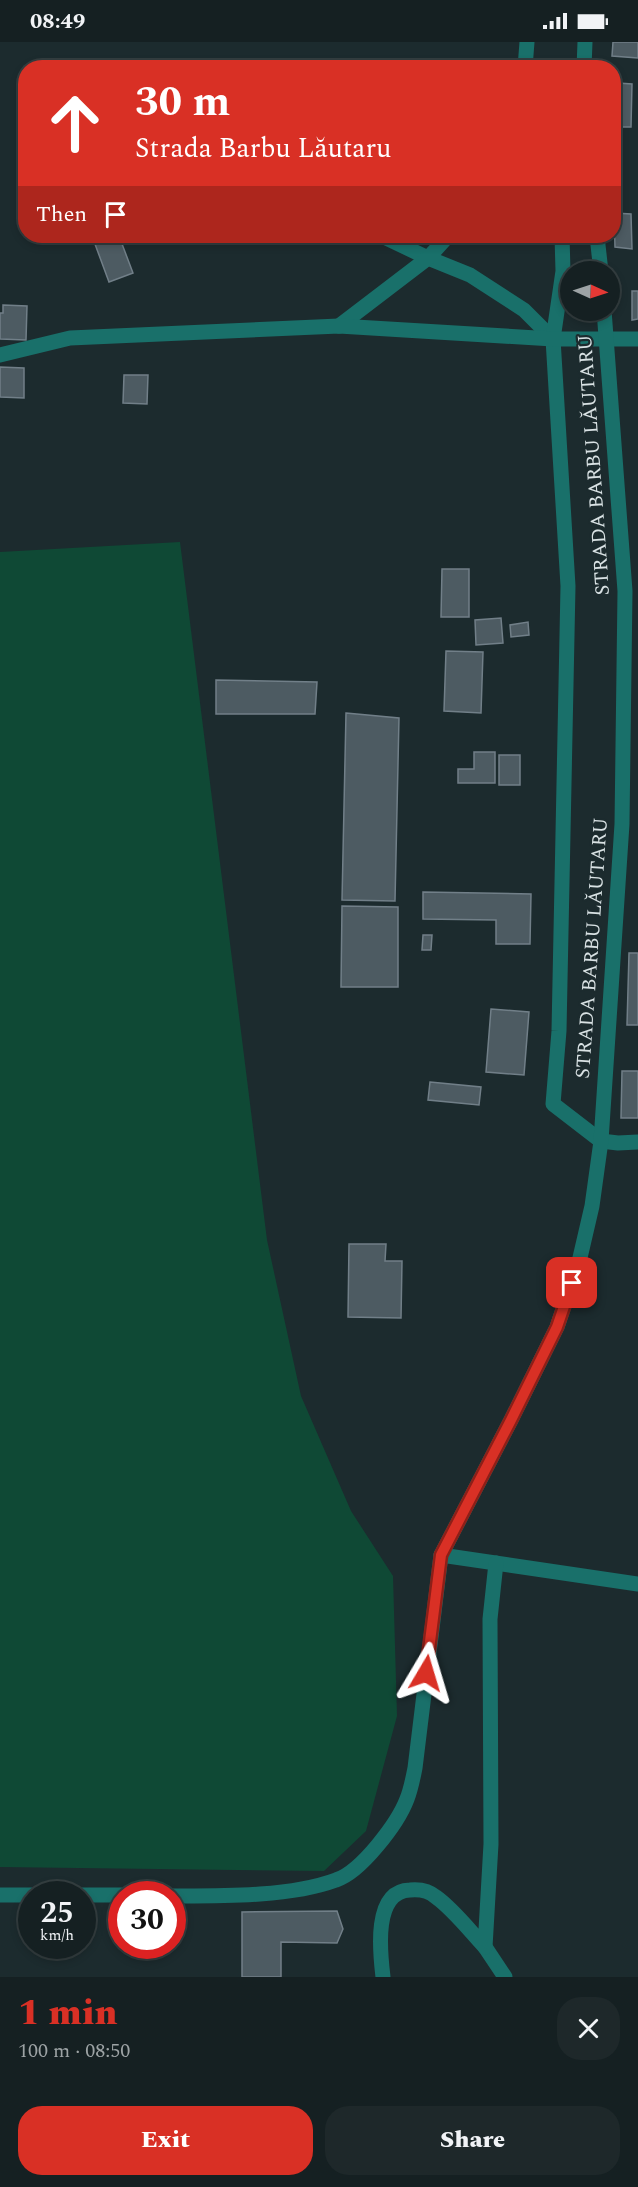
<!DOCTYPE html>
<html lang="en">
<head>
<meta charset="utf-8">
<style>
	:root { --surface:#152022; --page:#1e282a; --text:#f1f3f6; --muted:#9da3a5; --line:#343e40; --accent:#d93025 }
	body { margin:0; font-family:Spectral,serif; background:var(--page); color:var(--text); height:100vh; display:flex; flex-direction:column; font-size:22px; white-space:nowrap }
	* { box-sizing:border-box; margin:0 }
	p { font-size:20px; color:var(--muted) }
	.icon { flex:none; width:33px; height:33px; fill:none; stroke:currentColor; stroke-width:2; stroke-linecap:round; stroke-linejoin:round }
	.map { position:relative; height:1935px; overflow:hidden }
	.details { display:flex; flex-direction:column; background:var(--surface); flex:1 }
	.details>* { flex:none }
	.banner { position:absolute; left:18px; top:18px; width:603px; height:183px; border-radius:24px; box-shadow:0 3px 9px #0003,0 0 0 2px var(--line); background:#d93025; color:#fff; overflow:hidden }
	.needle { width:39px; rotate:93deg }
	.buttons { position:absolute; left:560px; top:219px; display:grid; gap:12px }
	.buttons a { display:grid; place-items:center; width:60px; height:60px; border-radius:50%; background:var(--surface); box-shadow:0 3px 9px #0003,0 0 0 2px var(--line); font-size:30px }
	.speed { position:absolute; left:18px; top:1839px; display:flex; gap:12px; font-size:30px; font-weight:700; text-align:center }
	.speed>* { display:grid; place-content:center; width:78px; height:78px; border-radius:50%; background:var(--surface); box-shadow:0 3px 9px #0003,0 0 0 2px var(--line); line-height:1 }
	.speed small { font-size:15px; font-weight:400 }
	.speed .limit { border:9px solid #d22; background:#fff; color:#111 }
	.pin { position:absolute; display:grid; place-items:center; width:51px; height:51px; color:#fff; margin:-26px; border-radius:12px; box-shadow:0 3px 9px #0006 }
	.me { position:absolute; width:66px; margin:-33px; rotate:7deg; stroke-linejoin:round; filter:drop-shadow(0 0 4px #0008) }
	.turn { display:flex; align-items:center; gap:21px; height:126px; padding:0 18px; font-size:27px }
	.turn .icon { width:78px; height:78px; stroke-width:2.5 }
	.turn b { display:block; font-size:42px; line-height:51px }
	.then { display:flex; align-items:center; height:57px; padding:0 18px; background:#0003; gap:12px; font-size:22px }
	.round { display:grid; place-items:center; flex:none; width:63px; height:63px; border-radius:24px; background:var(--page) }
	.summary { display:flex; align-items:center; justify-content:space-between; height:102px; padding:0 18px }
	h1 { font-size:36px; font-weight:800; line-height:45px; color:var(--accent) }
	.action { display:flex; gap:12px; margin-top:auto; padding:12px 18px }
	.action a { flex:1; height:69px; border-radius:24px; background:var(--accent); color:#fff; font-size:24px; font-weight:800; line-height:69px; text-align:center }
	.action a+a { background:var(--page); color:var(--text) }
	.status { display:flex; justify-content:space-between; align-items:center; height:42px; padding:0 30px; background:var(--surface); direction:ltr }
	.status svg { height:16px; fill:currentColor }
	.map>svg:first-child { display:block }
</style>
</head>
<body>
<div class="status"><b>08:49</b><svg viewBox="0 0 49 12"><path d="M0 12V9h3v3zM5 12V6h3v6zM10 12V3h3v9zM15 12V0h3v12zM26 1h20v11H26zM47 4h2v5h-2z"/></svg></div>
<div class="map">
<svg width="638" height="1935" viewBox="0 0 638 1935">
	<rect width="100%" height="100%" fill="#1c2b2e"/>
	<!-- green -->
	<polygon fill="#0f4935" points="180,500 267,1198 301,1354 351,1469 393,1534 397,1674 366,1789 324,1829 0,1825 0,510"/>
	<!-- building -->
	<g fill="#4d5b62" stroke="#717f88" stroke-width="1.5">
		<polygon points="613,0 638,0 638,16 612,14"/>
		<polygon points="233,19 236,26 218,26 218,25"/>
		<polygon points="618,41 632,42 631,85 617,85"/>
		<polygon points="614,171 631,172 632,207 615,205"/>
		<polygon points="92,194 119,194 133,231 109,240"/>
		<polygon points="632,249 638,249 638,277 632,278"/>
		<polygon points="3,263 27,264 26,298 0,297 0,271 3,271"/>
		<polygon points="0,325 24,326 24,356 0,355"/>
		<polygon points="124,333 148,333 147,362 123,361"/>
		<polygon points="442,527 469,527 469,575 441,575"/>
		<polygon points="501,576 503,601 476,603 475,578"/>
		<polygon points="528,580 529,593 511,595 510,583"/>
		<polygon points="446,609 483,610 481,671 444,669"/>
		<polygon points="216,638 317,640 315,672 216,672"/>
		<polygon points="346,671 399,676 395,859 342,858"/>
		<polygon points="474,710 495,710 495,741 458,741 458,727 474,727"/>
		<rect x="499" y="713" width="21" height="30"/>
		<polygon points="423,850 531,852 530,902 496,902 496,878 423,877"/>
		<polygon points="342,864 398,865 398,945 341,945"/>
		<polygon points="423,893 432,893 431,908 422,908"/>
		<polygon points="629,911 638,911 638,983 627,983"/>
		<polygon points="491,967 529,970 524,1033 486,1030"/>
		<polygon points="622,1029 638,1029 638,1076 621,1076"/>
		<polygon points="430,1040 481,1045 479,1063 428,1058"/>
		<polygon points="349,1202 386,1202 385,1219 402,1219 401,1276 348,1275"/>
		<polygon points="337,1869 343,1887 337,1901 281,1900 281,1935 242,1935 242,1870"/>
	</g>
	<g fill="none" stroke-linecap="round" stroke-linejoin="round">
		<!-- minor -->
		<g stroke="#19706a" stroke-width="15">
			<polyline points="525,26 527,0"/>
			<polyline points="584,26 585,0"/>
			<polyline points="382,194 428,216 470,233 524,268 553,297"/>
			<polyline points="562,194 563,229 553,297 568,544 559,989 553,1062 601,1099 618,1101 638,1100"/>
			<polyline points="597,194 601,230"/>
			<polyline points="339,284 428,216 448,194"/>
			<polyline points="0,313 70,296 339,284 553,297 638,297"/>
			<polyline points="441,1513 638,1542"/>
			<polyline points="0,1853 32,1853"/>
			<polyline points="82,1853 122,1853"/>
			<path d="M172,1854C222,1854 290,1855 336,1838C361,1830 398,1781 407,1757C411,1747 413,1736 415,1726L441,1513L511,1378L557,1285L579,1220L592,1164L601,1099L622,782L625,549L604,268"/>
			<polyline points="485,1905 505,1935"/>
			<path d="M383,1935C380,1910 373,1849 410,1848C420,1847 428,1848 436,1855C453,1867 470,1889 485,1905L491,1802L490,1577L496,1521"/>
		</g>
	</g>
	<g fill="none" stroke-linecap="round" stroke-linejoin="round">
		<defs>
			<polyline id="route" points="426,1631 441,1513 511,1378 557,1285 572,1241"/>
		</defs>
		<!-- route casing -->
		<use href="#route" stroke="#8d1f18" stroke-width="15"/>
		<!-- route -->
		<use href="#route" stroke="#d93025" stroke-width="10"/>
	</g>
	<g text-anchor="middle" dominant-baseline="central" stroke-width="4.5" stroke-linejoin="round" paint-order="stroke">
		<!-- street labels -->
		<g font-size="20" fill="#d9e2e4" stroke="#1c2b2e">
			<text transform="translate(594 423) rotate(-94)">STRADA BARBU LĂUTARU</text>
			<text transform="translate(592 906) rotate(-86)">STRADA BARBU LĂUTARU</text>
		</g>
	</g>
</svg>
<div class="buttons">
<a><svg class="needle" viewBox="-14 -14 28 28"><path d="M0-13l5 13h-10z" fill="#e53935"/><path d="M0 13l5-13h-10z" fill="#9da3a5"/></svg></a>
</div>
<div class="speed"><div>25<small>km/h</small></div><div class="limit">30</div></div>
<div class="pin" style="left:572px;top:1241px;background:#d93025"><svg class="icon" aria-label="arrive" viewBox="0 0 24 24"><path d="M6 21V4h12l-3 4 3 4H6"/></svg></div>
<svg class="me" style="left:426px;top:1631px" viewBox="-20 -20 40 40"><path d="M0-17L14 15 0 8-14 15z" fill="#d93025" stroke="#fff" stroke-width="4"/></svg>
<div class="banner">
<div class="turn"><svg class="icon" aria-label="ahead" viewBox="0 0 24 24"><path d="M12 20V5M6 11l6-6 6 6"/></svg><div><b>30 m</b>Strada Barbu Lăutaru</div></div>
<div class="then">Then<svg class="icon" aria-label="arrive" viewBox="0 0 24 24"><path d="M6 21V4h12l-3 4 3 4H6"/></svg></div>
</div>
</div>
<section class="details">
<div class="summary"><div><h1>1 min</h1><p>100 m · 08:50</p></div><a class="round"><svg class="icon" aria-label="close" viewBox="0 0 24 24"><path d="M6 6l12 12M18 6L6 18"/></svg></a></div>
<div class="action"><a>Exit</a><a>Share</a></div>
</section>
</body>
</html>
